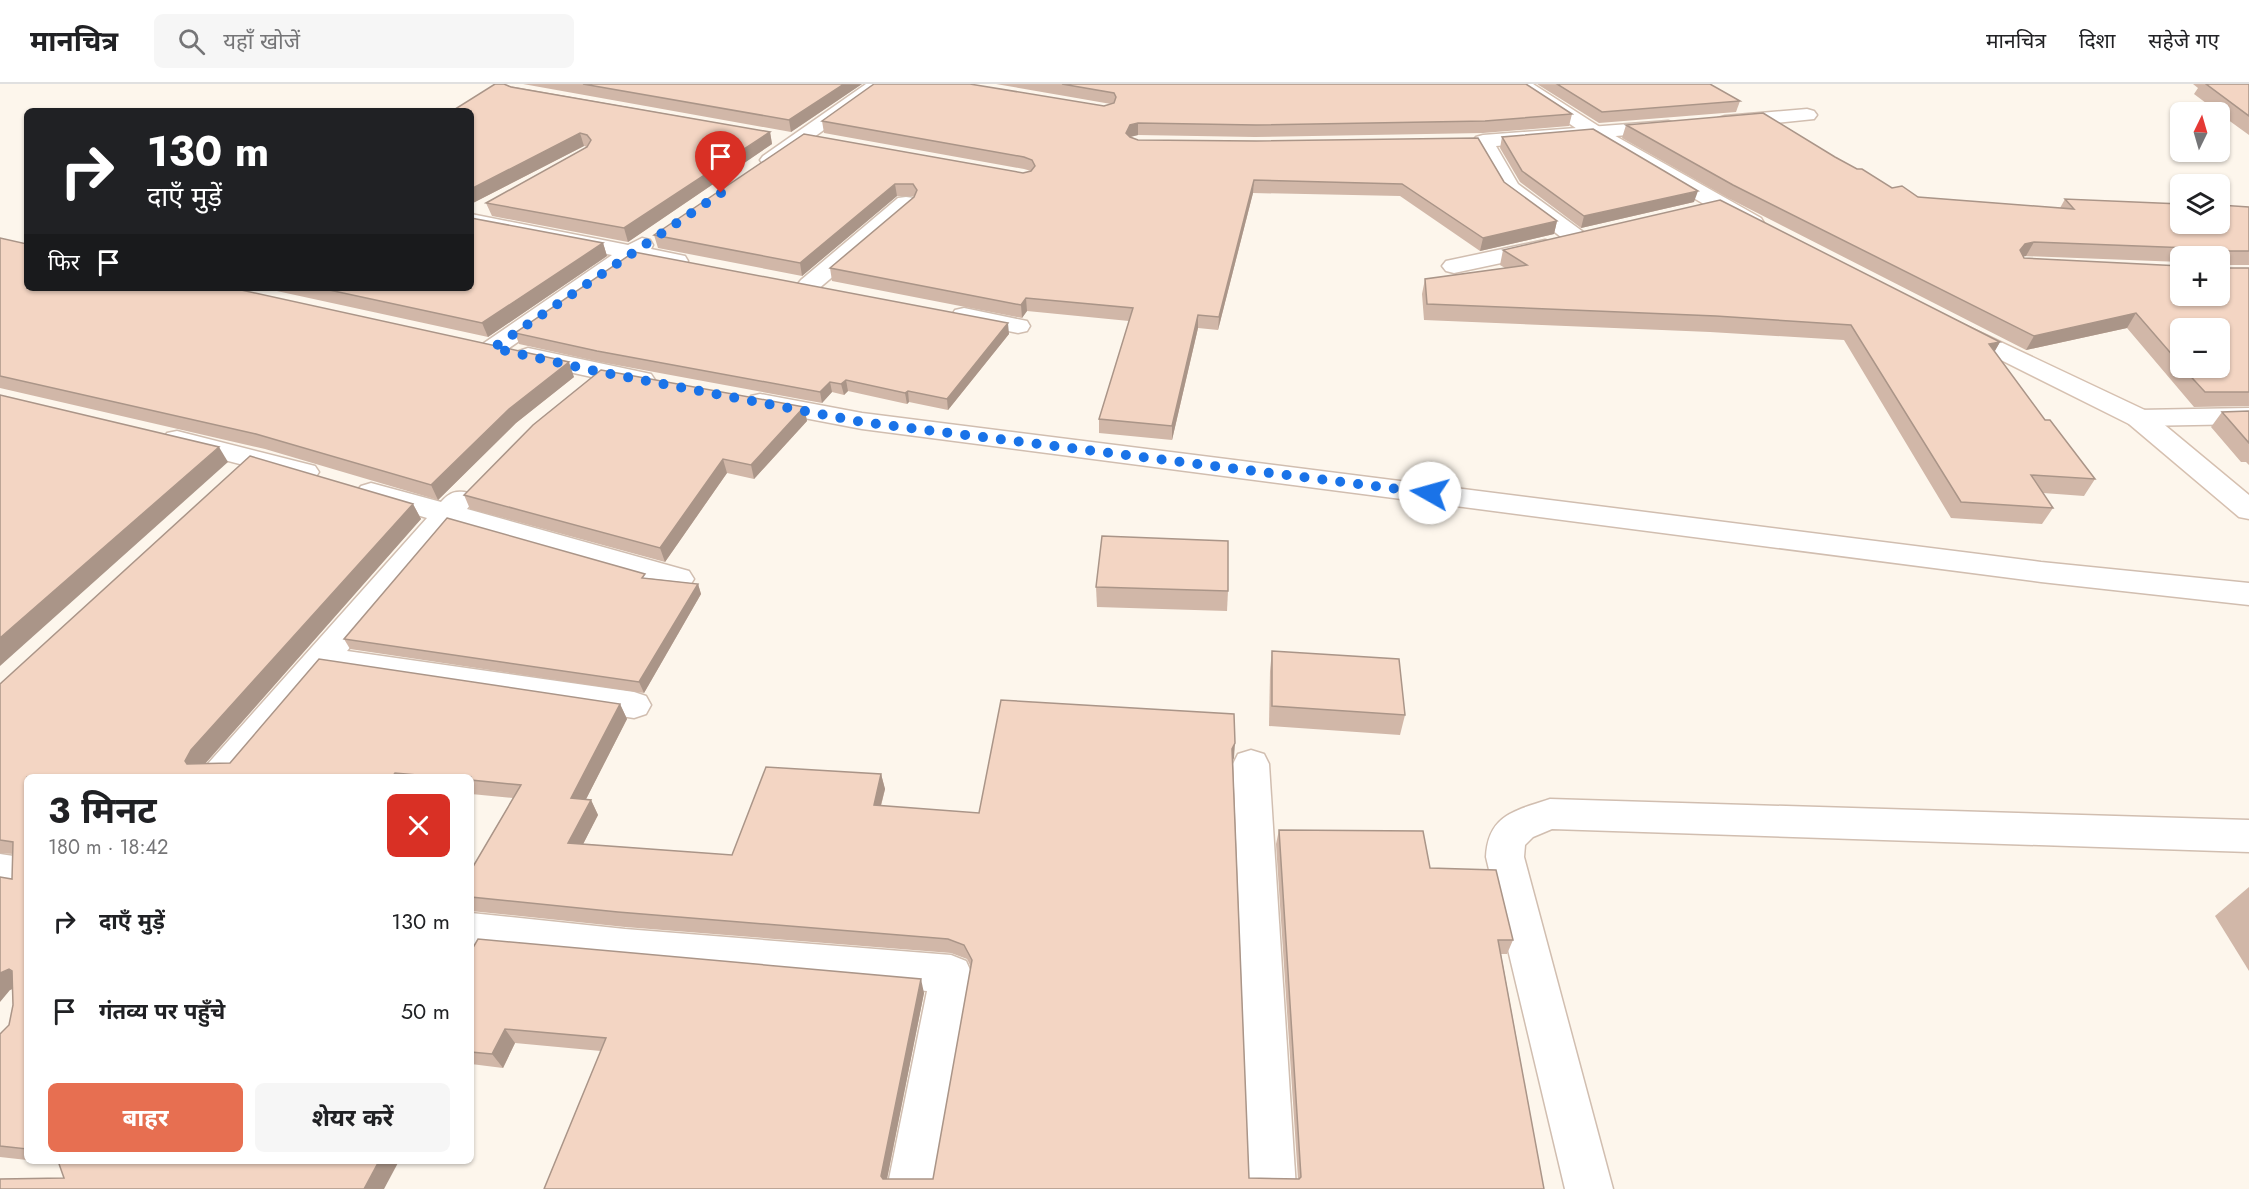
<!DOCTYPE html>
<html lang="hi">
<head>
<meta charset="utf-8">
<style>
	:root { --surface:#fff; --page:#f6f6f6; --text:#202124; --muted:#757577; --line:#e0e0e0; --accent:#e76f51 }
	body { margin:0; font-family:Jost,"Noto Sans Devanagari",sans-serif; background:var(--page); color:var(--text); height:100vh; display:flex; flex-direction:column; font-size:22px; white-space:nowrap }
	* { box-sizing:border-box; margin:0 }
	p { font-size:20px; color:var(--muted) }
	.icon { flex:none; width:33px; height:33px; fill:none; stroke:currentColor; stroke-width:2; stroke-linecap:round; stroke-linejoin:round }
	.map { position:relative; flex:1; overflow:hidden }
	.sheet { position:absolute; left:24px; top:690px; width:450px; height:390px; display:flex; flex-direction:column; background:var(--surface); border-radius:9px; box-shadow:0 2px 4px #0004 }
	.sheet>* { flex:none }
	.hud { position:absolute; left:24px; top:24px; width:450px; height:183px; border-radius:9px; box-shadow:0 2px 4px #0004; background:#202124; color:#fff; overflow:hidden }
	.needle { width:39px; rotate:5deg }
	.tools { position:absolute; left:2170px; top:18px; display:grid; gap:12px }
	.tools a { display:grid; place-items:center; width:60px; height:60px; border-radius:9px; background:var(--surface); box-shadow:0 2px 4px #0004; font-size:30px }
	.pin { position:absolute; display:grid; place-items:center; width:51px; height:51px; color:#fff; margin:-62px -26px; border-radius:50% 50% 50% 0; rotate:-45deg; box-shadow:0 0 6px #0007 }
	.pin .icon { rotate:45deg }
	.me { position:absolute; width:66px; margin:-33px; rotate:277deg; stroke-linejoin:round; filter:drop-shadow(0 0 4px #0008) }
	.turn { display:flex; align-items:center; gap:21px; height:126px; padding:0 24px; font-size:27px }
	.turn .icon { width:78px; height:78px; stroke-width:2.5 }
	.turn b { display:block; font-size:42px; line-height:51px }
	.then { display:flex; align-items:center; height:57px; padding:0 24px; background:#0003; gap:12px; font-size:22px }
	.round { display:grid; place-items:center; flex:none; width:63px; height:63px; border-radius:9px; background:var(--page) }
	.summary { display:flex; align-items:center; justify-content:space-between; height:102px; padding:0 24px }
	h1 { font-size:36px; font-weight:700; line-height:45px }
	.button { display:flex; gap:12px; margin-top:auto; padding:12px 24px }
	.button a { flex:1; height:69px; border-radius:9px; background:var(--accent); color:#fff; font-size:24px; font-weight:700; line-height:69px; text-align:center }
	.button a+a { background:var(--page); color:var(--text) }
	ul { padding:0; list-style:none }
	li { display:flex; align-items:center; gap:18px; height:90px; padding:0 24px }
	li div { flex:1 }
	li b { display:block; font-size:22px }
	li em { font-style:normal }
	header { display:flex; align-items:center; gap:36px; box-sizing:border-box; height:84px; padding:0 30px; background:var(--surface); border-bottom:2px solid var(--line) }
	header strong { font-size:28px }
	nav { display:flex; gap:33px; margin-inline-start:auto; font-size:21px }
	.search { width:420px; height:54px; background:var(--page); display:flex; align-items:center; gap:15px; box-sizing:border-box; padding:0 21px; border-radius:9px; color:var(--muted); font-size:22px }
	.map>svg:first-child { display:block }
</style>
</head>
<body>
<header>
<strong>मानचित्र</strong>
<div class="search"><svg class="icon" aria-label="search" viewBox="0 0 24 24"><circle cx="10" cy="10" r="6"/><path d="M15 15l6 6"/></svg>यहाँ खोजें</div>
<nav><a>मानचित्र</a><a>दिशा</a><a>सहेजे गए</a></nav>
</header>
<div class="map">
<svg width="2249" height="1105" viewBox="0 0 2249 1105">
	<rect width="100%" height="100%" fill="#fdf6ec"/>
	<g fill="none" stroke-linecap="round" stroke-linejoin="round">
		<defs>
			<g id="minor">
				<polygon points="866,0 887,0 777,80 763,80 760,76 763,72"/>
				<polygon points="1807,25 1814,27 1817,31 1814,35 1725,44 1718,42 1715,38 1718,34 1725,32"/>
				<polygon points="1668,37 1675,39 1678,43 1675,47 1496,62 1518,100 1586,150 1589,155 1586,160 1578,162 1570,160 1503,108 1473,57 1476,53 1483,51"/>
				<polygon points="906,113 914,114 917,119 914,124 817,206 809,208 801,206 797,201 801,196 898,114"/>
				<polygon points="471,130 628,161 642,154 650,156 653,161 651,165 685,172 688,177 685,182 677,184 636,176 502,269 493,272 484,269 480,264 484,259 612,171 471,144"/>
				<polygon points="1545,156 1553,158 1556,163 1553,168 1454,189 1446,187 1442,182 1446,177"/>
				<polygon points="964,224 1027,237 1030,242 1027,247 1018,249 955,236 952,231 955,226"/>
				<polygon points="2249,324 2249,340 2139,342 2129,340 2125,334 2129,328 2139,326"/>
				<polygon points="177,347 315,382 319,388 315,394 305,397 167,361 163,355 167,349"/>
				<path d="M371,399L441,418C450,408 456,406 469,409L474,416L467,425L689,487L694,495L689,503L678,506L454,441L347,567L634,608L646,612L651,621L646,630L634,634L329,588L240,693H200L205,683L427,434L361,414L356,408L361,402Z"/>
				<polygon points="1251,666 1264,670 1269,680 1296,1105 1248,1105 1233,680 1238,670"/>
				<path d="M1550,715L2249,736V768L1552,745L1533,753L1525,761L1524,773L1613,1105H1565L1486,773C1488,731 1514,727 1550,715Z"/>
				<polygon points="0,770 27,774 27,808 0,804"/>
				<polygon points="471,829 625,845 951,871 966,877 972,890 935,1105 887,1105 927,907 625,881 471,865"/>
			</g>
			<g id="tertiary">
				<polygon points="528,264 651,290 655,296 651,302 642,304 519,277 515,272 519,267"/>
				<polygon points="760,310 862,329 2041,478 2249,499 2249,521 2041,498 862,345 751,324 747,318 751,312"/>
			</g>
			<g id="secondary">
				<polygon points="1511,0 1533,0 1603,45 1761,134 1764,139 1761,144 1753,146 1745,144 1589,53"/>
				<polygon points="1956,237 2149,328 2249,411 2249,435 2239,433 2129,340 1947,249 1944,244 1947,239"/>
			</g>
		</defs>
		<!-- minor casing -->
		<use href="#minor" stroke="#d1beb0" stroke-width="3"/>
		<!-- tertiary casing -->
		<use href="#tertiary" stroke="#d1beb0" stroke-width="3"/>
		<!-- secondary casing -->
		<use href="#secondary" stroke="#d6c0b0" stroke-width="3"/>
		<!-- minor -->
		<use href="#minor" fill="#fff" fill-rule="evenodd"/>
		<!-- tertiary -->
		<use href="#tertiary" fill="#fff" fill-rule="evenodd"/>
		<!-- secondary -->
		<use href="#secondary" fill="#fff" fill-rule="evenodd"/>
	</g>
	<!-- wall -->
	<g fill="#d1b7a8" fill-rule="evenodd">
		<polygon points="523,0 862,0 791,48"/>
		<polygon points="996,0 1526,0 1572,30 1569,42 1483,49 1255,53 1138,51 1130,53 1138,56 1504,98 1557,137 1554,150 1480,167 1400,112 1253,109 1218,246 1198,244 1172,356 1099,349 1099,335 1129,237 1027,227 1022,234 832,197 830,184 914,113 914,112 897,112 802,192 658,164 654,151 804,50 1023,89 1031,87 1024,85 824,49 822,37 1104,22 1111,20"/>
		<polygon points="1537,0 1710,0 1740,17 1736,28 1599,39"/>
		<polygon points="2193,0 2249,0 2249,51 2220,30 2220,28 2218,28 2194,10 2198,4"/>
		<polygon points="504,1 770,48 772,60 628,158 492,132 486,119 587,63 584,62 471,120 471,27"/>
		<path d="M1626,41L1835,73L1892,104L1918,113L2060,124L2065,115L2249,123V181H2228V184H2249V322L2194,323L2127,244L2026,266L1728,114L1622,54ZM2023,172L2181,178V172H2220L2181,212L2024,174ZM2181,244L2220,284H2181Z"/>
		<polygon points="1502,53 1694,118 1581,144 1520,98 1500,64"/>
		<polygon points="0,154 574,293 516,339 438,416 265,365 0,304"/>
		<polygon points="603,159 607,172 488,253 263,204 471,204"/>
		<polygon points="1503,166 2000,258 1994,268 2045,336 2095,395 2084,412 2043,409 2053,424 2042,440 1951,434 1844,256 1710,248 1424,236 1422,210 1425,195 1505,184 1500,181"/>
		<polygon points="515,249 1009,250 948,326 909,318 907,320 848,307 844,311 832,308 822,319 600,278 519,260"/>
		<polygon points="804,323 807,337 754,395 727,389 665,478 470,425 464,411"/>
		<polygon points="2249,327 2249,381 2246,378 2241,378 2211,343 2222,328"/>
		<polygon points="413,420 421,435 205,680 230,679 620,620 627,635 586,715 591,716 598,731 583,760 732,771 881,690 885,705 881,722 979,729 1234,674 1233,676 1249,1094 1298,1095 1276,760 1279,746 1430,784 1513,856 1507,870 1501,870 1544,1105 544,1105 601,967 515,959 503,984 471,980 471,867 924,909 887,1095 933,1095 971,883 967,875 951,869 625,843 471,827 471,786 513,714 471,710 471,693 27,693 27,1076 0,1073 0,950 9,941 13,921 12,905 10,906 13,770 0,769 0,600"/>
		<polygon points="647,494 698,500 701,510 644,609 350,565 344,555"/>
		<polygon points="1096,503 1228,507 1227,527 1097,523"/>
		<polygon points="1272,567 1405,631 1400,651 1269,642 1270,587"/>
		<polygon points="2249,803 2249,887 2215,832"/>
		<polygon points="40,1077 399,1077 64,1094 59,1080"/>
	</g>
	<!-- shaded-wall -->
	<g fill="#aa9588">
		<polygon points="844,0 862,0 791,48 789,36"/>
		<polygon points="1138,39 1138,51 1130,53 1126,49 1130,41"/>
		<polygon points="770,48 772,60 628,158 624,144"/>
		<polygon points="580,49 584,62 471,120 471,105"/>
		<polygon points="1254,96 1253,109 1218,246 1219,233"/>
		<polygon points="895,100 897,112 802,192 800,179"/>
		<polygon points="1698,107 1694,118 1581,144 1584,132"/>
		<polygon points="1557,137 1554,150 1480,167 1483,154"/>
		<polygon points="2034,158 2026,172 2017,174 2020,166 2025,160"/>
		<polygon points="603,159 607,172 488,253 482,239"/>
		<polygon points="1026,214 1027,227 1022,234 1021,221"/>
		<polygon points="2136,229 2127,244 2026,266 2034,252"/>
		<polygon points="1198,231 1198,244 1172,356 1172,342"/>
		<polygon points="1008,239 1009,250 948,326 947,315"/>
		<polygon points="2000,258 1991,274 1989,260"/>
		<polygon points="569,278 574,293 516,339 438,416 431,401 509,325"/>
		<polygon points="846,296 848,307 844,311 841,300"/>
		<polygon points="830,298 832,308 822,319 820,308"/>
		<polygon points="908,307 909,318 907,320 905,309"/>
		<polygon points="804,323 807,337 754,395 751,381"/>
		<polygon points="219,363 228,378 0,582 0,554"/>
		<polygon points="723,375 727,389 665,478 660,464"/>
		<polygon points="413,420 421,435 203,682 187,680 185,677 191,666"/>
		<polygon points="698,500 701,510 644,609 639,598"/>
		<polygon points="620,620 627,635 579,729 571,714"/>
		<polygon points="1235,659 1234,674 1231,680 1232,665"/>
		<polygon points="395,689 398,693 392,693"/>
		<polygon points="881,690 885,705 877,736 874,721"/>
		<polygon points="591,716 598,731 576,774 568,759"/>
		<polygon points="9,885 26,899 10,906 0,918 0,889"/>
		<polygon points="921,895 924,909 885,1105 881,1092"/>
		<polygon points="505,945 515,959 503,984 492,970"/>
		<polygon points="379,1077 399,1077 384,1105 364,1105"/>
	</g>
	<!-- building -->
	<g fill="#f3d5c3" stroke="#aa9588" stroke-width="1.5" fill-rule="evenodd">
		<polygon points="495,0 504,0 511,3 770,48 624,144 486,119 587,63 591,56 587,51 580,49 471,105 471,27 452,27"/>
		<polygon points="583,0 844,0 789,36"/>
		<polygon points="874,0 970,0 1104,22 1114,19 1116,13 1114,9 1062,0 1526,0 1572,30 1485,37 1256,41 1138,39 1130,41 1126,49 1130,53 1138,56 1256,57 1478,54 1504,98 1557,137 1483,154 1402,100 1254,96 1219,233 1198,231 1172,342 1099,335 1133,224 1026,214 1021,221 830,184 914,113 917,106 913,100 895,100 800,179 654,151 804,50 1023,89 1031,87 1035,82 1032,76 1024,73 822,37"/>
		<polygon points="1557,0 1710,0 1740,17 1602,28"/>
		<polygon points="2206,0 2249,0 2249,32"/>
		<path d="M1763,29L1835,73L1857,85H1862L1892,104L1902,102L1918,113L2074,125L2065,115L2181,120V140H2220V121L2249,123V167H2228V184H2249V308H2205L2183,284H2220V244H2181V281L2136,229L2034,252L1733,101L1626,41ZM2034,158L2190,164L2192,166V172H2220V212H2181V182L2024,174L2020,166L2025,160Z"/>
		<polygon points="1593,45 1698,107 1584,132 1522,87 1502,53"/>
		<polygon points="1720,116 2000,258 1989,260 2045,336 2050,336 2095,395 2031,391 2053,424 1961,418 1851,241 1716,232 1427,220 1425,195 1527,181 1503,166"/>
		<polygon points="471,134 603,159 482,239 320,204 471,204"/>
		<polygon points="0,154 27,160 27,204 232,204 569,278 509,325 431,401 256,350 0,292"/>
		<polygon points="634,168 1008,239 947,315 908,307 905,309 846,296 841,300 830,298 820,308 597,267 515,249"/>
		<polygon points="601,286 804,323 751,381 723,375 660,464 464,411 533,341"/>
		<polygon points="0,311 219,363 0,554"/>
		<polygon points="2249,327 2249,359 2222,328"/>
		<polygon points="250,372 413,420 191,666 185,677 187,680 230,679 319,575 620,620 571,714 591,716 568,759 732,771 766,683 881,690 874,721 979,729 1001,616 1234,630 1235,659 1232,665 1249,1094 1299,1095 1301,1093 1279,746 1423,747 1430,784 1496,786 1513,856 1498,856 1544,1105 544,1105 606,954 505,945 492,970 471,968 471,867 478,855 921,895 881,1092 883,1095 933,1095 972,876 964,861 948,855 618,828 471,813 471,786 521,701 471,696 471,693 440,693 395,689 392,693 27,693 27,1065 0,1062 0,950 9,941 13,921 12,887 9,885 0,889 0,793 12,795 13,758 0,756 0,600"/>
		<polygon points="447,434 645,490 642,494 698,500 639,598 344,555"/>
		<polygon points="1102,452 1228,457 1228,507 1096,503"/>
		<polygon points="1272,567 1399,575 1405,631 1272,622"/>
		<polygon points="58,1077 379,1077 364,1105 0,1105 0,1095 64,1094"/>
	</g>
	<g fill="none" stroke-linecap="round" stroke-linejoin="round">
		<!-- route -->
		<polyline stroke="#1a73e8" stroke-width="10" stroke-dasharray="0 18" points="721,109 493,264 600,288 862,338 1430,409"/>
	</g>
</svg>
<div class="tools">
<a><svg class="needle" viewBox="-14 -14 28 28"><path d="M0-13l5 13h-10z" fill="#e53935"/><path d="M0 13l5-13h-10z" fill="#757577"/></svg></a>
<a><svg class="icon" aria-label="layers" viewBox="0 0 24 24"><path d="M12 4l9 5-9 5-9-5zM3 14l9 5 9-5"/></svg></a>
<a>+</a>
<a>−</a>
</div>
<div class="pin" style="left:721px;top:109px;background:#d93025"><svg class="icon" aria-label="arrive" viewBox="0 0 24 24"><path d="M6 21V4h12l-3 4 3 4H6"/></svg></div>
<svg class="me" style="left:1430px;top:409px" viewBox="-20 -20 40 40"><circle r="19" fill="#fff"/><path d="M0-13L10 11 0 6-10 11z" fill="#1a73e8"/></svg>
<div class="hud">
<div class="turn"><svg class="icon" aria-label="right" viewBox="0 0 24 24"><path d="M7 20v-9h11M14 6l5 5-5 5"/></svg><div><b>130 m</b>दाएँ मुड़ें</div></div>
<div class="then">फिर<svg class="icon" aria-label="arrive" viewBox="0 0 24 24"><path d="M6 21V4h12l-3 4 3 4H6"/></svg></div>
</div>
<section class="sheet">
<div class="summary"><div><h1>3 मिनट</h1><p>180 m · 18:42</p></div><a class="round" style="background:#d93025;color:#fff"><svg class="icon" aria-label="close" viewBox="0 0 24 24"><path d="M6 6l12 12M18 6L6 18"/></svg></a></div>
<ul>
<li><svg class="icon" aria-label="right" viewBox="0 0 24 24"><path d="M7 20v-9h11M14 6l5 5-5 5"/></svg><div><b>दाएँ मुड़ें</b></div><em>130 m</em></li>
<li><svg class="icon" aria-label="arrive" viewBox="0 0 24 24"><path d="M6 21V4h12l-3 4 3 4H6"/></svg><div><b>गंतव्य पर पहुँचे</b></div><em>50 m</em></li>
</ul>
<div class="button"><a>बाहर</a><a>शेयर करें</a></div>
</section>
</div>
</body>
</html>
